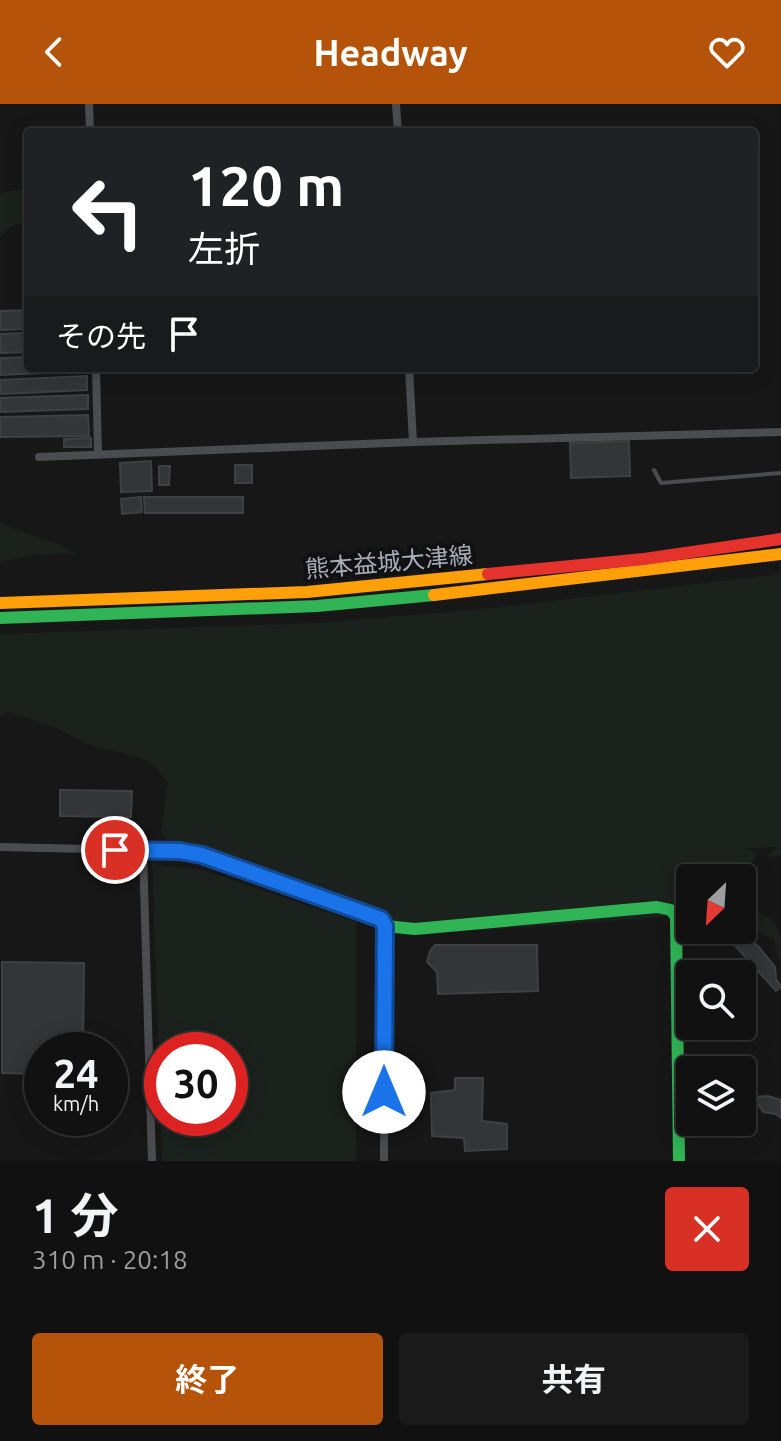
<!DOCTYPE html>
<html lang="ja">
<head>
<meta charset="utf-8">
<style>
	:root { --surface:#111; --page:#1a1a1a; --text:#f1f3f6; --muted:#9c9d9f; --line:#303131; --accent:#b45309 }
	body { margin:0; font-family:Ubuntu,"Noto Sans JP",sans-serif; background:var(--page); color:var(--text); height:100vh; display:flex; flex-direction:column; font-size:30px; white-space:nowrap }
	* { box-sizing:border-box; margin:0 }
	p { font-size:26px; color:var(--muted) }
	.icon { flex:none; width:44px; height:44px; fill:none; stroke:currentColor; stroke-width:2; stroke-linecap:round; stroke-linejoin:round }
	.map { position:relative; height:1057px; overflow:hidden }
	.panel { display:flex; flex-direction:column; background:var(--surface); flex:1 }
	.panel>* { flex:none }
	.banner { position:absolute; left:24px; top:24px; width:734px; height:244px; border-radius:8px; box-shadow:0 4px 20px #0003,0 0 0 2px var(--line); background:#202124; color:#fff; overflow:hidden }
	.needle { width:52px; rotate:205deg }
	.controls { position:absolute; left:676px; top:760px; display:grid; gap:16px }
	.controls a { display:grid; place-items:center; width:80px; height:80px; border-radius:8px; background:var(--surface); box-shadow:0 4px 20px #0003,0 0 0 2px var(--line); font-size:40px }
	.speed { position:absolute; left:24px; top:928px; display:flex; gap:16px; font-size:40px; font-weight:700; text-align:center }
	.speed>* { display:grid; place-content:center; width:104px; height:104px; border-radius:50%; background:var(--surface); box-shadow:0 4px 20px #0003,0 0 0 2px var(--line); line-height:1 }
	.speed small { font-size:20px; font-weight:400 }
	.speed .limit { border:12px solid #d22; background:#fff; color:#111 }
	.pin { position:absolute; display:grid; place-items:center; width:68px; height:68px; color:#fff; margin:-34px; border:4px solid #fff; border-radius:50%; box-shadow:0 2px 8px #0007 }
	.me { position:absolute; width:88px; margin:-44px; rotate:0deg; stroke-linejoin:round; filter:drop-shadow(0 0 6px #0008) }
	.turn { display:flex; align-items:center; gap:28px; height:168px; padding:0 32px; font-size:36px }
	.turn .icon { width:104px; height:104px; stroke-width:2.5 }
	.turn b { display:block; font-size:56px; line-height:68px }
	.then { display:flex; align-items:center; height:76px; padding:0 32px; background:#0003; gap:16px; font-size:30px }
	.round { display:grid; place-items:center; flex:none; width:84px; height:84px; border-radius:8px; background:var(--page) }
	.summary { display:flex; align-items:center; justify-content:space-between; height:136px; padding:0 32px }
	h1 { font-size:48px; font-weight:700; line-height:60px }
	.action { display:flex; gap:16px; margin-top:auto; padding:16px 32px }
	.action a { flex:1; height:92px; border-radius:8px; background:var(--accent); color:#fff; font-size:32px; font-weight:700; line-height:92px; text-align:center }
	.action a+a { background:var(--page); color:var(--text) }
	header { display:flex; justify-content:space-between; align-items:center; height:104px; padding:0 32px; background:var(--accent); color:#fff; font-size:36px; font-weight:700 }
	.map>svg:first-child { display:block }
</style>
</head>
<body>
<header><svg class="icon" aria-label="back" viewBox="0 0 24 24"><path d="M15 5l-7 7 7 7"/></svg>Headway<svg class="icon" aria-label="heart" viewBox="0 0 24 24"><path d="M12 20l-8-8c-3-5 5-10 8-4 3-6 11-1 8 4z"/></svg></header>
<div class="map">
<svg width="781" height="1057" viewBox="0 0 781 1057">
	<rect width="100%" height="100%" fill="#171717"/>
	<!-- green -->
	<g fill="#1b211c" fill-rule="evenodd">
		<polygon points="28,84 28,117 10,123 0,133 0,89"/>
		<path d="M0,418C24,431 52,435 76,449L30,451L0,458Z"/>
		<polygon points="781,470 781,751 766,753 778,743 743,744 758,748 750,764 728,767 723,774 690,774 690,811 405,832 230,769 173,744 161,728 167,679 153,660 139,653 87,640 56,624 10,608 0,613 0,530 317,519 492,504"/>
		<path d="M152,758L164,762L203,766L356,818V1057H162ZM230,946V1014H162V946Z"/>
		<path d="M742,799C779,819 781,817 781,860L774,836L742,820Z"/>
	</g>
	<!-- building -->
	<g fill="#343537" stroke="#3f4043" stroke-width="2">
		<polygon points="28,206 28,225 0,226 0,207"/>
		<polygon points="28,229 28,248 0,249 0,230"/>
		<polygon points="28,253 28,264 86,264 86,267 0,271 0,254"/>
		<polygon points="87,272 87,286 0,290 0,276"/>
		<polygon points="88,291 88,305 0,308 0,294"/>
		<polygon points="88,311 89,332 0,333 0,313"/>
		<polygon points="91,334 91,343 64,343 64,335"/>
		<polygon points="629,337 630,372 571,374 570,339"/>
		<polygon points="151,357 152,387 121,388 120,359"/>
		<rect x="235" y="361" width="17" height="18"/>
		<polygon points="159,362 170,362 169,381 159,381"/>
		<polygon points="141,393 142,408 122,410 121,395"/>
		<polygon points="144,393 243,393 243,409 145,409"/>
		<polygon points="60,686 132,687 131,713 60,712"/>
		<polygon points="721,826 737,826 758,842 775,863 776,875 781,883 776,887"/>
		<polygon points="435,841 537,841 538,887 438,890 437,868 427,858 430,847"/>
		<polygon points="2,858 84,859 83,946 42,946 42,970 2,969"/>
		<polygon points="455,974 483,974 482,1017 507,1020 507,1045 465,1047 464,1034 432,1032 431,989 455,986"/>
		<polygon points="768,992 781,996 781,1014 776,1010 763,1008 754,993"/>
	</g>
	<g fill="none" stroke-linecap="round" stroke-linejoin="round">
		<!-- lane -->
		<polyline stroke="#4b4c50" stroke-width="4" points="654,366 661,379 781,369"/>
		<!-- street -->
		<g stroke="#4b4c50" stroke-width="8">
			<polyline points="89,0 90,28"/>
			<polyline points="396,0 398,28"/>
			<polyline points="96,264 98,349"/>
			<polyline points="409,264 413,338"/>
			<polyline points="39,353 413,338 781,328"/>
			<polyline points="0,743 180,747 202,751 381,815 385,822 384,1057"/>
			<polyline points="143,747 152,1057"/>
		</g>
		<!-- fast -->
		<g stroke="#30b455" stroke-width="12">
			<polyline points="0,514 317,502 434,491"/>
			<polyline points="385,822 415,825 657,803 671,806 676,813 679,1057"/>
		</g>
		<!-- slow -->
		<g stroke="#ff9f0a" stroke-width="12">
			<polyline points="434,491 781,450"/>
			<polyline points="0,499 307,488 488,470"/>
		</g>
		<!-- jam -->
		<polyline stroke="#e5322d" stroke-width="12" points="488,470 644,455 781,435"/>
	</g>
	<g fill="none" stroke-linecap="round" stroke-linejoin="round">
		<defs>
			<polyline id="route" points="115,746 180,747 202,751 381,815 385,822 384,988"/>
		</defs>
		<!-- route casing -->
		<use href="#route" stroke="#114b97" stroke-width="20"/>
		<!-- route -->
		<use href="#route" stroke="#1a73e8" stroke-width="14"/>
	</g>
	<g text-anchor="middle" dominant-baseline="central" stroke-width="8" stroke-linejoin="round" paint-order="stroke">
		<!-- street labels -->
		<g font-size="24" fill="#a8adb8" stroke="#111113">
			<text transform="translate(389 458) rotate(-5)">熊本益城大津線</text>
		</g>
	</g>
</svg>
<div class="controls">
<a><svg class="needle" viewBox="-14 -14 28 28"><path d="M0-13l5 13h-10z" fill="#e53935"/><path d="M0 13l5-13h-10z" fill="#9c9d9f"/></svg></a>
<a><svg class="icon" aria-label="search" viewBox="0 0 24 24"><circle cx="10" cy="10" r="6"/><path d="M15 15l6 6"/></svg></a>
<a><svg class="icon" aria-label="layers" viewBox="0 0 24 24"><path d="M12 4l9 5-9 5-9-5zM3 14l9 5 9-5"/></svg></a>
</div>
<div class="speed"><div>24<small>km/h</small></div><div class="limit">30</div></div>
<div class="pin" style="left:115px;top:746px;background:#d93025"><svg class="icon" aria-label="arrive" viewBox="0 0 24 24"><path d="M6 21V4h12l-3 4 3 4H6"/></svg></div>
<svg class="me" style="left:384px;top:988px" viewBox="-20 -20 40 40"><circle r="19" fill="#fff"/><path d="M0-13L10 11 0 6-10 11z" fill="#1a73e8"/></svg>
<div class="banner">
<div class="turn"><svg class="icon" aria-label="left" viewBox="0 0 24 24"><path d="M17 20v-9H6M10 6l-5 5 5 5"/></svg><div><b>120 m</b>左折</div></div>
<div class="then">その先<svg class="icon" aria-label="arrive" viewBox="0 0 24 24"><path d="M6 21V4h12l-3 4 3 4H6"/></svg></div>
</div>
</div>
<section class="panel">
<div class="summary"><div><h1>1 分</h1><p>310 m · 20:18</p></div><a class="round" style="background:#d93025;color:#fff"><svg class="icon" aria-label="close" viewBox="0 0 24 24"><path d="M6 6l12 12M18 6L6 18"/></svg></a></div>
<div class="action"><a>終了</a><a>共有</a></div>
</section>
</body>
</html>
